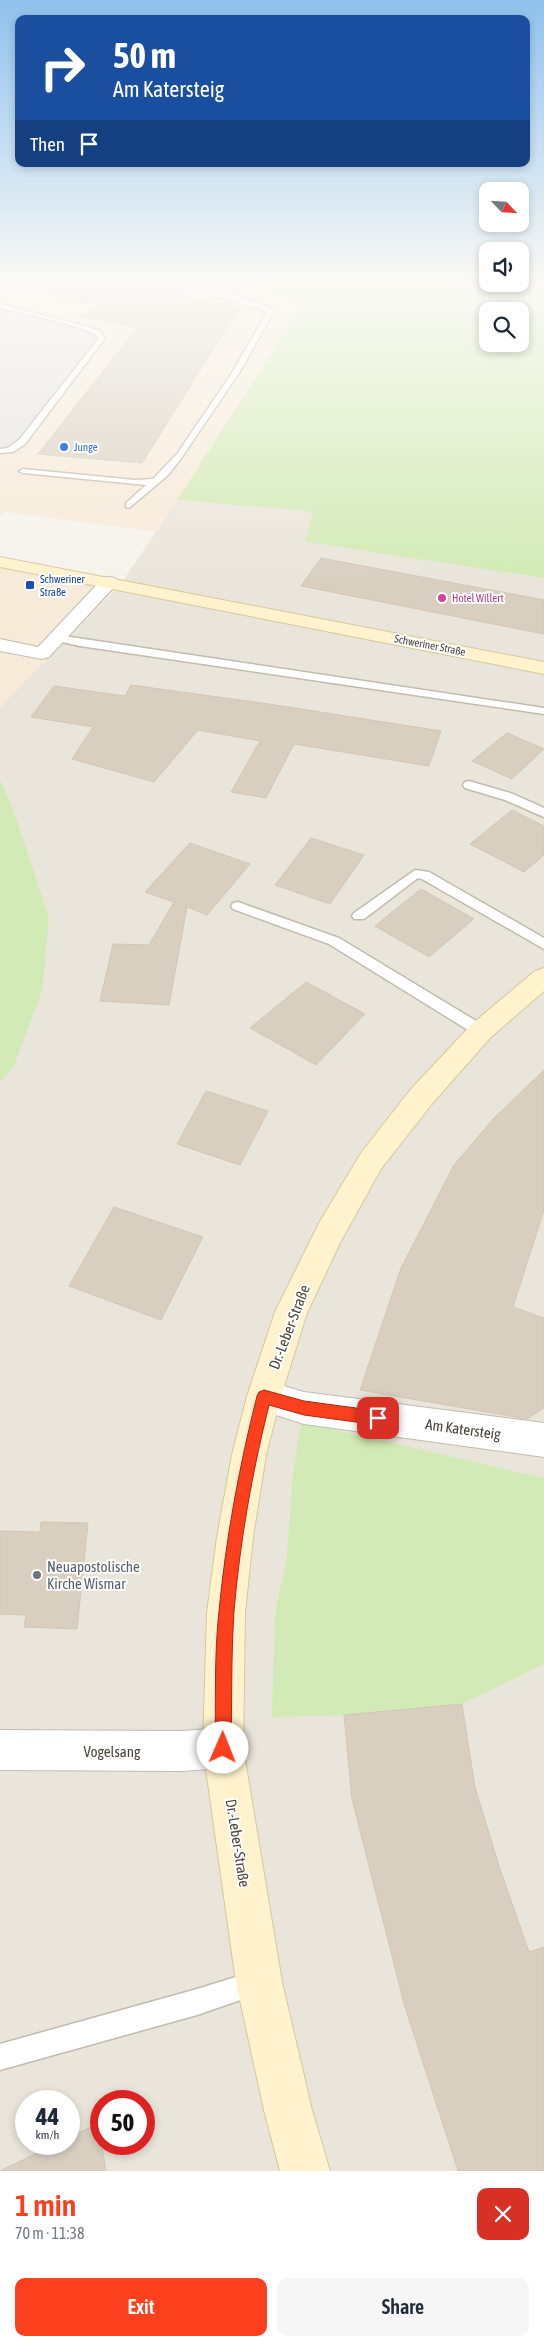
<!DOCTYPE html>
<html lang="en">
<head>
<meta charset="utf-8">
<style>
	:root { --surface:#fff; --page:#f6f6f7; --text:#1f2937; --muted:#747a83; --accent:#fc3f1d }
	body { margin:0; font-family:"Asap Condensed",sans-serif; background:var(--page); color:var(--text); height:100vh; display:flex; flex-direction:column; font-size:19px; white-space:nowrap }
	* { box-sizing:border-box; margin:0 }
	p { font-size:16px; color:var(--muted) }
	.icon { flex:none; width:28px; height:28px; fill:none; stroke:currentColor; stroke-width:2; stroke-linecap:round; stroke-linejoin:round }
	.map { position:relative; height:2171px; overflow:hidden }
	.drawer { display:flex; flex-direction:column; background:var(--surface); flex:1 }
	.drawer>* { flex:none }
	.top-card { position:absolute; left:15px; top:15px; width:515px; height:152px; border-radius:10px; box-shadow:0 2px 8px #0003; background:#1a4fa0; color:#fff; overflow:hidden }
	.needle { width:32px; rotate:115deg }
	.controls { position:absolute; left:479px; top:182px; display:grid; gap:10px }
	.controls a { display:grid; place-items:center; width:50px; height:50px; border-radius:10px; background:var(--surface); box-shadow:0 2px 8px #0003; font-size:25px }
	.speed { position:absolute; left:15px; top:2090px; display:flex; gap:10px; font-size:25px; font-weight:700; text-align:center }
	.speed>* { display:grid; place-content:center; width:65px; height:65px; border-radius:50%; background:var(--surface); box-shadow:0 2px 8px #0003; line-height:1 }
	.speed small { font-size:12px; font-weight:400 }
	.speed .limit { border:8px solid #d22; background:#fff; color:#111 }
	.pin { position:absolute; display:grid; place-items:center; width:42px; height:42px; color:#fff; margin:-21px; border-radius:10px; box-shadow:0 2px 8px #0006 }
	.me { position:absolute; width:55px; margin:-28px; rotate:1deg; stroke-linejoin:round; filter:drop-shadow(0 0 4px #0008) }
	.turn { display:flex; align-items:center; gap:18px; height:105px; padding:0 15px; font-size:22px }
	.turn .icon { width:65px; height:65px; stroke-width:2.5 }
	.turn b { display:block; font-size:35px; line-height:42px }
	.then { display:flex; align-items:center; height:48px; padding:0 15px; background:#0003; gap:10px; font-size:19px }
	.round { display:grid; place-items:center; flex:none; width:52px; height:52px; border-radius:10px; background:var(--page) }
	.overview { display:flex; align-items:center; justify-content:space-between; height:85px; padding:0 15px }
	h1 { font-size:30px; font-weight:600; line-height:38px; color:var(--accent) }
	.action { display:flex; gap:10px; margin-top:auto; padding:10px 15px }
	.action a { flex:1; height:58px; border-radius:10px; background:var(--accent); color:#fff; font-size:20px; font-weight:600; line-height:58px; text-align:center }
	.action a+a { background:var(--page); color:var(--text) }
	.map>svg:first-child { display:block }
</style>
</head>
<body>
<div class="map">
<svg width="544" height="2171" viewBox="0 0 544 2171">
	<rect width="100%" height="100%" fill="#f6f3ec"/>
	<!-- residential -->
	<path fill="#eae5da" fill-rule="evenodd" d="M177,500L314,512L306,542L544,578V2171H0V1083L14,1066L49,917L13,808L0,779V707L121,584ZM26,2101H69V2144H26ZM101,2101H144V2144H101Z"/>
	<!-- commercial -->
	<g fill="#f7ead8">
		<polygon points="0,280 181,280 305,302 157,532 5,512 0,517"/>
		<polygon points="0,562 121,584 0,707"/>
	</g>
	<!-- green -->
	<g fill="#d2eab5" fill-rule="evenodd">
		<path d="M181,280H487L488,284H520V280H544V578L305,542L313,512L177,500L305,302ZM488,311H520V344H488Z"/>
		<polygon points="0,779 13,808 49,917 42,991 14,1066 0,1083"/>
		<polygon points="301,1422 544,1478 544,1664 462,1704 344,1715 272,1717 275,1616 279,1592 286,1566 293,1475"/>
	</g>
	<!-- parking -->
	<polygon fill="#e5e3e0" points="0,306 83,327 102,338 22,442 0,451"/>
	<!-- building -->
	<g fill="#d8cfc1" stroke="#d3c7b4">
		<polygon points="40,280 110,280 239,308 142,463 38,454 137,328 80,316 100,306 39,293"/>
		<polygon points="321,558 544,600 544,634 301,586"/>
		<polygon points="131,685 269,704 441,731 429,766 294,744 266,798 231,792 260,741 198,730 154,782 72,759 93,727 31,717 54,686 125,696"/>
		<polygon points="507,733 544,749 512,779 472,761"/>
		<polygon points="512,810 544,826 544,855 524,872 470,844"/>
		<polygon points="311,838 364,855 330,904 275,885"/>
		<polygon points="190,843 250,864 207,915 187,907 169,1005 100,1001 113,944 149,945 174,902 145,892"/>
		<polygon points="421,889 474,919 429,957 375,926"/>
		<polygon points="306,982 365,1014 316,1065 250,1028"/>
		<polygon points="544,1070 544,1210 513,1307 544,1318 544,1408 527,1419 360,1390 401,1268 454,1165 494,1118"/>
		<polygon points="206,1091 268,1111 240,1165 177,1144"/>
		<polygon points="114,1207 203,1237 161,1320 69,1286"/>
		<polygon points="41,1522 88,1523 77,1629 24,1627 26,1615 0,1614 0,1531 40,1532"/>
		<polygon points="462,1704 475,1787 499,1866 529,1952 544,1947 544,2171 458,2171 405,2007 352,1799 344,1715"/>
		<polygon points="98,2124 106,2171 0,2171 55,2144 69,2144 69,2137"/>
	</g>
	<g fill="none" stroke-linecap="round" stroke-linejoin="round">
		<defs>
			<g id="service">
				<path d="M139,280H152C179,285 255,295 274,311L239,373L182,457L168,475L129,508L126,507V503L146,485L23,473L19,471L23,469L135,480L153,479L177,454L232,373L267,312L230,300Z"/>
				<path d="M0,304L85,326L100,331L105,338L25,444L13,452L0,453V449L8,448L19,440L99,338C91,327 17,312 0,308Z"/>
				<polygon points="57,635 544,708 544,714 80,646 53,640 52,638"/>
				<polygon points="469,781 513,794 544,808 544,817 505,800 465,788 463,785 465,782"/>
				<polygon points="415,870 429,872 544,938 544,949 422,879 418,878 364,919 354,919 352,916 354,913"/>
				<polygon points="238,902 339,938 486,1027 488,1031 486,1035 476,1035 329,944 233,909 231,906 233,903"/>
				<polygon points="255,1971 264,1974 267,1983 264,1992 255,1995 197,2015 0,2070 0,2044 197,1989"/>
			</g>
			<g id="minor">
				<polygon points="109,577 115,578 118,582 115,586 49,657 42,659 0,651 0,639 38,647 103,578"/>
				<polygon points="264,1380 304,1392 544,1423 544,1457 304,1424 252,1407 247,1396 252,1385"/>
				<polygon points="223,1728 237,1734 243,1748 237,1762 223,1768 182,1771 0,1770 0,1730 182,1731"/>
			</g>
			<g id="secondary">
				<polygon points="0,557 544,662 544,674 0,567"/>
				<polygon points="544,968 544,991 490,1038 431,1105 381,1169 341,1241 307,1313 281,1396 266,1455 253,1537 245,1613 243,1748 282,1982 312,2110 330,2171 280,2171 264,2110 236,1982 203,1748 207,1613 217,1537 232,1455 247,1396 275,1312 319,1223 361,1153 411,1089 472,1024 535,971"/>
			</g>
		</defs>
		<!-- service casing -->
		<use href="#service" stroke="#c2bbae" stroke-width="3"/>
		<!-- minor casing -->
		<use href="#minor" stroke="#c2bbae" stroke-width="2"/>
		<!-- secondary casing -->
		<use href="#secondary" stroke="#d6c79b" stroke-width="2"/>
		<!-- service -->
		<use href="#service" fill="#fff" fill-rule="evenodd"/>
		<!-- minor -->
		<use href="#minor" fill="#fff" fill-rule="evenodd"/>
		<!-- secondary -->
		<use href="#secondary" fill="#fff3cd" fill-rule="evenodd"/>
	</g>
	<!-- sky -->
	<linearGradient id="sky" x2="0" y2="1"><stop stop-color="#8fc1ec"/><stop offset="0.48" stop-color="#fbfaf6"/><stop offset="1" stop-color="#fbfaf6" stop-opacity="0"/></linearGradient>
	<rect width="544" height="584" fill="url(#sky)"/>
	<!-- route -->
	<path fill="#fc3f1d" stroke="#a42913" d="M264,1390L304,1401L378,1411L383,1413L385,1418L383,1423L378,1425L304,1415L269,1405C252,1473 240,1541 234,1611C231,1656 232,1703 231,1748L229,1754L223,1756L217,1754L215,1748C216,1702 214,1656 219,1611C226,1538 239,1467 257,1396L259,1392Z"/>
	<!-- markers -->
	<circle fill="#3f7fe0" stroke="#fff" stroke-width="2" cx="64" cy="447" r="5"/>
	<rect fill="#1a4fb4" stroke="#fff" stroke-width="2" x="25" y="580" width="10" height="10" rx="2.5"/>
	<circle fill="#d1479c" stroke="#fff" stroke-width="2" cx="442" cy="598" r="5"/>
	<circle fill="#6b7280" stroke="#fff" stroke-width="2" cx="37" cy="1575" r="5"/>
	<g text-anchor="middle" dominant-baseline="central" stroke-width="4" stroke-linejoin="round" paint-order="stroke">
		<!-- far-shop labels -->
		<g font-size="11" fill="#366cbe" stroke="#fff" text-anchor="start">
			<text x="74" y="447">Junge</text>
		</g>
		<!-- far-transit labels -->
		<g font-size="11" fill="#164399" stroke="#fff" text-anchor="start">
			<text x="40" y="579">Schweriner<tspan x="40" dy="13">Straße</tspan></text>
		</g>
		<!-- far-hotel labels -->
		<g font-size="11" fill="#b23c85" stroke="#fff" text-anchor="start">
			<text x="452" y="598">Hotel Willert</text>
		</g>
		<!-- far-street labels -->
		<g font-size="11" fill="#4b4439" stroke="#fff">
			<text transform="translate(430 645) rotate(11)">Schweriner Straße</text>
		</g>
		<!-- near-street labels -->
		<g font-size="15" fill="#4b4439" stroke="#fff">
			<text transform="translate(289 1327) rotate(-69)">Dr.-Leber-Straße</text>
			<text transform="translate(463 1429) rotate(8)">Am Katersteig</text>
			<text x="112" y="1751">Vogelsang</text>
			<text transform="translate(238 1843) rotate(81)">Dr.-Leber-Straße</text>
		</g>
		<!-- near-worship labels -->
		<g font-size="15" fill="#5b616d" stroke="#fff" text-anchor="start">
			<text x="47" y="1566">Neuapostolische<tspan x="47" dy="17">Kirche Wismar</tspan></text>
		</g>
	</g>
</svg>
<div class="controls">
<a><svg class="needle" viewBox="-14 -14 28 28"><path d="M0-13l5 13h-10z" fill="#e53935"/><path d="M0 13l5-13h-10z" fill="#747a83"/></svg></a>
<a><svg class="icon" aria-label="sound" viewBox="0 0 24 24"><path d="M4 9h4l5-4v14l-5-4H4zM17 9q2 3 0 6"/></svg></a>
<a><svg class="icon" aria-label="search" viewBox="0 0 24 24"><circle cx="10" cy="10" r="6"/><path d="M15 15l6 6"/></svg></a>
</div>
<div class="speed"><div>44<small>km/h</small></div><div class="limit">50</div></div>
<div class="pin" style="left:378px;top:1418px;background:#d93025"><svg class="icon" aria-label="arrive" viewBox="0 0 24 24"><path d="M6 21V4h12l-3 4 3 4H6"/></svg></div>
<svg class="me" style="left:223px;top:1748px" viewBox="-20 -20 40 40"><circle r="19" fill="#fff"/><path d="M0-13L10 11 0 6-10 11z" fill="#fc3f1d"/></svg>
<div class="top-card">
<div class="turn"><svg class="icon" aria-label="right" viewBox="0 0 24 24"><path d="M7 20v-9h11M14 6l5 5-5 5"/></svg><div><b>50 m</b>Am Katersteig</div></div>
<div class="then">Then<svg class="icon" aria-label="arrive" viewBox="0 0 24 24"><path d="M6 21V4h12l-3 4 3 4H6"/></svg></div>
</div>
</div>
<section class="drawer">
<div class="overview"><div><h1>1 min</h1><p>70 m · 11:38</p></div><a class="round" style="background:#d93025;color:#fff"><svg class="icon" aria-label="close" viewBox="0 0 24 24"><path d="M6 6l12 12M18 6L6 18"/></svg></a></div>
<div class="action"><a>Exit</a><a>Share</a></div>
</section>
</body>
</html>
